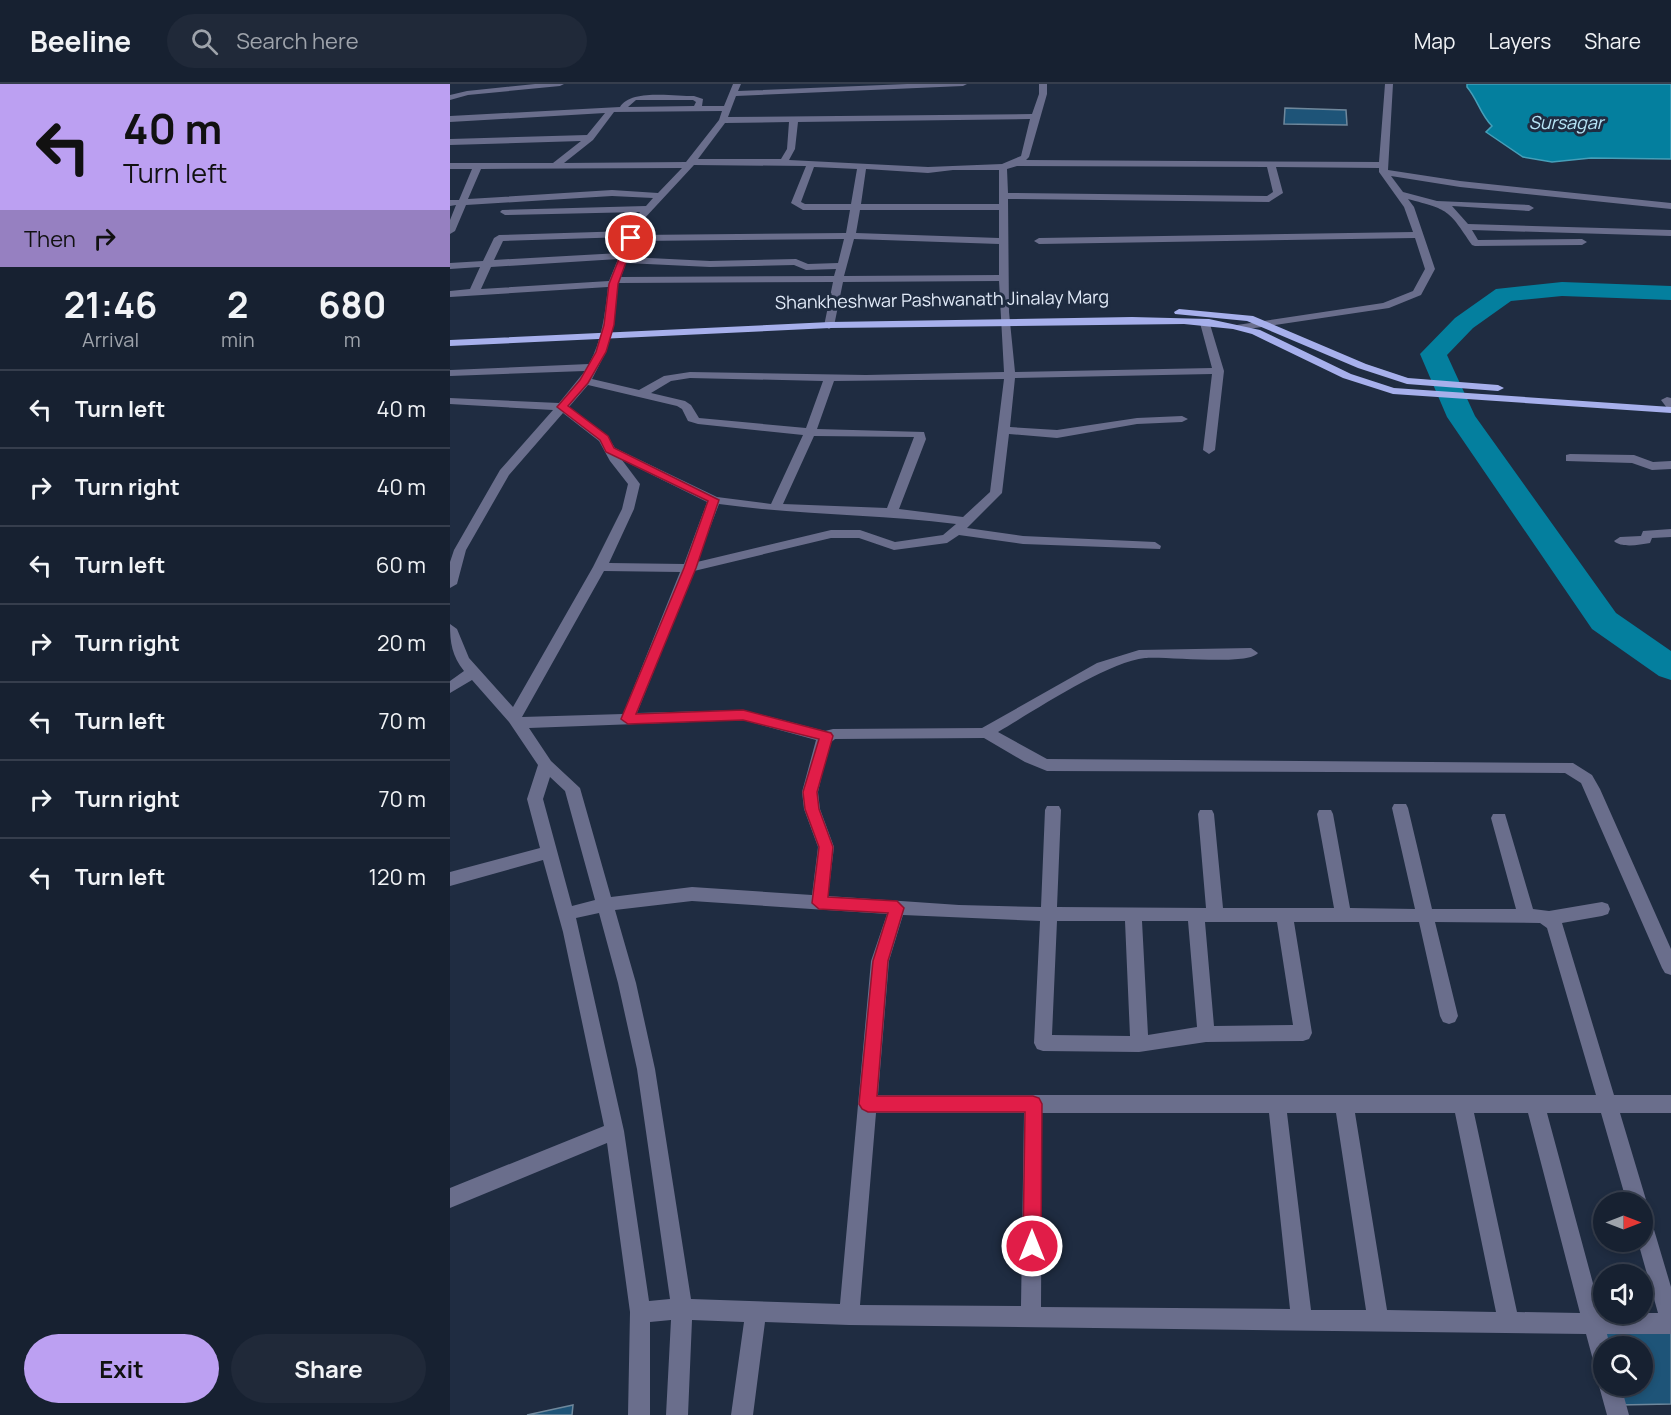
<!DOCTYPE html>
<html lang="en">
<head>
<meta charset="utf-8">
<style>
	:root { --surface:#172131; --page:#202939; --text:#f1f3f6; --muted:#9ea3ab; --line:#363e4d; --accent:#bca0f2 }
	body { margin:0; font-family:Manrope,sans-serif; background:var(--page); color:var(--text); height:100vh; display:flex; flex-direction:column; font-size:22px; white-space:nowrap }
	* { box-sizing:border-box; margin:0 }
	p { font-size:20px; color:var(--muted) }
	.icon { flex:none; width:33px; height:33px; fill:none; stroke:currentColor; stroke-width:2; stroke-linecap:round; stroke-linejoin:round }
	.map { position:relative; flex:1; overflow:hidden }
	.side { display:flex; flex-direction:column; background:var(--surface); width:450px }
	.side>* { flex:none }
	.guide { background:#bca0f2; color:#111; overflow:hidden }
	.needle { width:39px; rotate:90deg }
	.buttons { position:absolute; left:1143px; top:1108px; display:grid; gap:12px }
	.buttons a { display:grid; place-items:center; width:60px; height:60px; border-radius:50%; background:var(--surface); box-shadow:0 3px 9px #0003,0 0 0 2px var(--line); font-size:30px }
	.pin { position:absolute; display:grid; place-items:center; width:51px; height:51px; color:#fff; margin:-26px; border:3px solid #fff; border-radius:50%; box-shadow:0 2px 6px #0007 }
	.me { position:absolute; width:66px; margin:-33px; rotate:0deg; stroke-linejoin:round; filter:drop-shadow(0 0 4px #0008) }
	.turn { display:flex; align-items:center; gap:21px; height:126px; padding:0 24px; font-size:27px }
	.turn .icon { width:78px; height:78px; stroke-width:2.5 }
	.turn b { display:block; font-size:42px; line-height:51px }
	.then { display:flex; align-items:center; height:57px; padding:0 24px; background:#0003; gap:12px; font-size:22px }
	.eta { display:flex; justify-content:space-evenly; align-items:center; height:102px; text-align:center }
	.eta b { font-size:36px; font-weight:700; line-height:42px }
	.action { display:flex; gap:12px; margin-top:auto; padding:12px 24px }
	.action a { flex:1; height:69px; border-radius:36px; background:var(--accent); color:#111; font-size:24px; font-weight:700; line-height:69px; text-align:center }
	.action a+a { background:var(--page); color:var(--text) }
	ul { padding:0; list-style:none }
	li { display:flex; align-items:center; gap:18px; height:78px; padding:0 24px; border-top:2px solid var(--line) }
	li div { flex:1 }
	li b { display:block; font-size:22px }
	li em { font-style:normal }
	header { display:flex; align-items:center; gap:36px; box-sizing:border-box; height:84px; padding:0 30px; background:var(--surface); border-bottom:2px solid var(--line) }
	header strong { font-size:28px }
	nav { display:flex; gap:33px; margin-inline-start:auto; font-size:21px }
	.search { width:420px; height:54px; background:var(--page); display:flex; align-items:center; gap:15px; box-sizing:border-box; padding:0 21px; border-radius:33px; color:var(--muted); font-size:22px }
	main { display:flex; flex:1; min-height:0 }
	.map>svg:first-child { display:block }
</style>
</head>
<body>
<header>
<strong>Beeline</strong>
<div class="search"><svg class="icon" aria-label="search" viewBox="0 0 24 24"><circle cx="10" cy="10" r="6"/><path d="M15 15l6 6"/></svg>Search here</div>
<nav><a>Map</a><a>Layers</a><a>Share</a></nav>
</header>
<main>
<section class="side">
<div class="guide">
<div class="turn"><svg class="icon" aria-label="left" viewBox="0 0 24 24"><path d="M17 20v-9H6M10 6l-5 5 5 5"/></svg><div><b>40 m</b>Turn left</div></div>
<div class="then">Then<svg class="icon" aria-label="right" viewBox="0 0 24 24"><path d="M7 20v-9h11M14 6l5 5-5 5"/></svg></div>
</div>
<div class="eta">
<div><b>21:46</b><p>Arrival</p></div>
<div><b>2</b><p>min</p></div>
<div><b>680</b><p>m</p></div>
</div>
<ul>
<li><svg class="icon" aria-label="left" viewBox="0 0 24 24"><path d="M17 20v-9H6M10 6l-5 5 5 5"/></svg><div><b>Turn left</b></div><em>40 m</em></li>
<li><svg class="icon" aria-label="right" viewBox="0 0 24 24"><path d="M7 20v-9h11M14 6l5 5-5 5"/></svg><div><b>Turn right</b></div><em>40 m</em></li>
<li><svg class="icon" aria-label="left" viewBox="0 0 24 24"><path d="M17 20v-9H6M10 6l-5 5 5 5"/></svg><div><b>Turn left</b></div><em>60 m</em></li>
<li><svg class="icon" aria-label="right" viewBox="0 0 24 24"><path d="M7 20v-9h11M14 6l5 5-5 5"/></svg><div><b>Turn right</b></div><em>20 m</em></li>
<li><svg class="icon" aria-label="left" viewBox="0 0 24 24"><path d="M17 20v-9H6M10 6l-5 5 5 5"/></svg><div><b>Turn left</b></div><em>70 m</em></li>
<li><svg class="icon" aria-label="right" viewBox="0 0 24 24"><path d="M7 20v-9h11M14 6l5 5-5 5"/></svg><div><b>Turn right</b></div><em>70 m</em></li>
<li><svg class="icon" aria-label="left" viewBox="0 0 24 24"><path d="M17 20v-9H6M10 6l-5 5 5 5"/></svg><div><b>Turn left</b></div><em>120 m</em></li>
</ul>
<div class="action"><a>Exit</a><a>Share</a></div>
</section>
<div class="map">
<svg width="1221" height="1331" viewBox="0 0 1221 1331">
	<rect width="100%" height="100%" fill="#1f2c41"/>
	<!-- water -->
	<path fill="#047f9e" stroke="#469fb9" stroke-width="1.5" d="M1017,0H1221V75L1141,74L1102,78L1073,73L1036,48L1042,42C1030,30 1028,16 1017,3Z"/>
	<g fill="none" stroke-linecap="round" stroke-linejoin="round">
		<!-- river -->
		<polygon fill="#047f9e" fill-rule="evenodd" points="1112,198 1221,202 1221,216 1112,212 1061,217 1023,244 997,271 1025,332 1166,529 1221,567 1221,596 1209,592 1142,545 997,333 970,270 1005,234 1046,205"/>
	</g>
	<!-- building -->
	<g fill="#1e5478" stroke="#6f889c" stroke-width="1.5">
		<polygon points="835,24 896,26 897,41 834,40"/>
		<polygon points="1221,1246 1221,1320 1169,1321 1164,1302 1192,1302 1192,1263 1154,1263 1149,1247"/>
		<polygon points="123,1321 122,1331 77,1331"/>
	</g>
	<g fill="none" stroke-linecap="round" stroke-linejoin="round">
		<!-- minor -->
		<g fill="#6a6e8c" fill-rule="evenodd">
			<polygon points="85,0 114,0 110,2 18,11 0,16 0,11 17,7"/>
			<path d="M283,0H291L288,7L457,0H517L513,2L286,12L278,33L582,30L589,10V0H597V10L579,73L576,76L929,78L935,0H943L938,86L1010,97L1221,119V125L1010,103L941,92L953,108L987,117L1079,121L1084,124L1079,127L1002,122L1018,140L1221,146V152L1022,146L1028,156L1132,155L1137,158L1132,161L1025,162L1022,161C998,125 999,126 958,115L964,123L985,185L971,211L939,224L791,246L786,243L787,241L933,219L963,207L975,185L965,154L589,160L584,157L589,154L963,148L954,123L929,88V84L826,83L833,109L819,118L558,115L559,228L565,288L762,284L750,239L759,237L774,287L765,366L759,370L753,366L762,290L565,294L560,343L607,346L687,334L732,332L738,335L732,338L687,340L607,354L559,350L552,409L517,444L573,452L705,458L711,462L710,465L573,460L509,451L497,459L444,466L409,454H381L244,487L187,629L293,626L375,647L383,645L532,644L647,579L689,566L801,564L808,569C798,582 715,572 695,574C657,578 584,627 548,648L597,675L1123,679L1142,691L1150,705L1221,865V891L1215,889L1212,884L1131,699L1115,689L597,687L575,678L534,654L385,655L379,660L368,708L370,725L384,763L378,812L509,821L591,823L595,726L597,722H609L611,726L607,823L756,824L748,730L750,726H762L764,730L773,824H884L867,730L869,726H881L883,730L900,824L965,825L942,724L944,720H956L958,724L982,825H1066L1041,734L1043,730H1055L1083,825L1099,827L1152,818L1158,820L1160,825L1158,830L1152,832L1112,839L1164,1011H1221V1029H1170L1197,1119L1192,1126V1119H1177L1151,1029H1097L1151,1229H1208L1188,1158H1192V1129L1199,1132L1202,1139L1221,1203V1250H1157L1160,1263H1154V1289L1146,1287L1136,1250L399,1241L315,1238L303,1331H281L294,1238L242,1236L238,1331H216L221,1236L200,1238V1331H178L180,1228L157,1059L0,1124V1104L154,1042L113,848L93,776L0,802V788L90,764L77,715L88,681L59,638L22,596L0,609V597L14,587C2,572 0,559 0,540L7,545L19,574L63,623L143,483L172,425L178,400L160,377L149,357L113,329L59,391L16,466L7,500L0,504V478L4,466L50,386L103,326L0,320V314L109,319L135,287L0,292V286L139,280C152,256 155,230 158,203L0,213V207L20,205L30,183L0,185V179L33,177L44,154L49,151L179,147L190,128L55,131L50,128L52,126L196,122L203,114L162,112L16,121L5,147L0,150V136L6,121L0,122V116H9L22,85H0V79H103L131,57L0,61V55L137,51L155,29L0,38V32L170,23C180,5 224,12 244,12L253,15L252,22H274ZM186,16H243L246,18L244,22L178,23ZM272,27L269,36L236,78L114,79L143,56L164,28ZM580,35L571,72L552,80L478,83L339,76L345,65L348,38ZM339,38L337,65L331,75H248L275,39ZM244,81L356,82L341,119L353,126H400L396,149L187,151L193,136ZM567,82L817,83L823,108L817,112L558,109L557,85ZM364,83L407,85L401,120H355L351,118ZM232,84L208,109L162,106L18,115L31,85ZM416,85L478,89L503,86H549V120H411ZM410,126H549V154L406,149ZM177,153L170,169L44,176L53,157ZM394,155L388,179L358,180L346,175L260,177L179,173L185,157ZM404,155L549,160V191L394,192ZM168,175L159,197L31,205L41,183ZM176,179L260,183L344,181L356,186L386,185L384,192L171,193ZM549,197L554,288L416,291L240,288L214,292L189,306L142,295L156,268L164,241L168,199L383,198L374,242L379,245L384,242L393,198ZM240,294L373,297L356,344L249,334L241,321L235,317L201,309L221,297ZM554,295L540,408L513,433L449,425L476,355L474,348L367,345L384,297ZM138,301L227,322L232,325L238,337L248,340L353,351L321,420L267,413L165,364L158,353L119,323ZM364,352L464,353L437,424L333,420ZM172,376L257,418L234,480L159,479L184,425L190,400ZM269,420C348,431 427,430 506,440L493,451L445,458L410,446H381L247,478ZM154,487L230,488L173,630L72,633ZM293,636L366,656L352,708L354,725L368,763L362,811L242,803L161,813L130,704L101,677L79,644ZM100,693L115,707L145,816L122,822L93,715ZM242,817L437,830L421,877L390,1220L241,1215L205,985L186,899L165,826ZM149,829L168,899L187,985L220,1215L199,1217L174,1047L126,834ZM453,831L590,837L584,959L587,965L593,967L689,968L756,958L853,957L859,955L862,949L844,838H969L990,932L993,938L999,940L1005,938L1008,932L985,838L1090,839L1097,844L1146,1011H428L439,877ZM607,837H675L680,952L602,951ZM692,837H738L747,943L698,951ZM755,838H827L843,941L764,942ZM426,1029H574L571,1222L410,1221ZM592,1029H819L840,1225L591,1223ZM837,1029H886L916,1226H861ZM905,1029H1005L1046,1228L937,1226ZM1024,1029H1078L1130,1229L1067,1228Z"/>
			<polygon points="1217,313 1221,314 1221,325 1217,324 1211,316"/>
			<polygon points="1120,370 1184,371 1203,378 1221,377 1221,385 1202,386 1182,379 1116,377 1116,371"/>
			<path d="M1221,445V453L1202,454L1200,459C1189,461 1171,464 1164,457L1170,453L1191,452L1193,447Z"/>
			<polygon points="1152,1294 1154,1302 1171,1302 1179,1331 1157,1331 1149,1302"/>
		</g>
		<!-- major -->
		<g fill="#a7b0ec" fill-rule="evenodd">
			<polygon points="729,225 803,232 916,280 958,294 1048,301 1054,304 1048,307 957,300 908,284 797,237 725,230 724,228"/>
			<polygon points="682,233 759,235 810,246 901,290 944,304 1221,323 1221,329 943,310 893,294 802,250 783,245 734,240 380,244 0,262 0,256 380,238"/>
		</g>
	</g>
	<!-- route -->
	<polygon fill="#e11d48" stroke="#92132f" stroke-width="1.5" points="178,152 185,154 168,200 164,241 156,268 138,299 118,322 158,352 164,364 269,416 246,484 186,630 293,626 381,649 383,652 367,708 369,725 383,763 378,813 447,817 454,824 438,877 427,1012 583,1012 589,1014 592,1020 591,1162 588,1169 582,1171 575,1169 573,1162 575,1028 418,1028 412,1025 409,1020 423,877 438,829 369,825 362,819 369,763 355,725 353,708 369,655 293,636 178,640 171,635 234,484 258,417 156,368 150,356 107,323 130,296 146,268 154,241 159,200"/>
	<g text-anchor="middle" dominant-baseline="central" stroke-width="6" stroke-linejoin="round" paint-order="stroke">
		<!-- far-water labels -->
		<g font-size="18" font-style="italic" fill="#b7e5f6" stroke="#1f2c41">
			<text x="1116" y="38">Sursagar</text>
		</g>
		<!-- far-street labels -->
		<g font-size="18" fill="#e1eaf8" stroke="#1f2c41">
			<text transform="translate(492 215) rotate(-1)">Shankheshwar Pashwanath Jinalay Marg</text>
		</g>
	</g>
</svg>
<div class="buttons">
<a><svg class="needle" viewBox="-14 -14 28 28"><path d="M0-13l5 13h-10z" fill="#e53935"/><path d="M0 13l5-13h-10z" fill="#9ea3ab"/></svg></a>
<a><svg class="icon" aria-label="sound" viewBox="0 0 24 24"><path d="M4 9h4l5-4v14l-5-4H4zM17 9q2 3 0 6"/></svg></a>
<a><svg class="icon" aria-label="search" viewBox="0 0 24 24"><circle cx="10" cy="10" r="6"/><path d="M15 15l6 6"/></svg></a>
</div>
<div class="pin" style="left:181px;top:154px;background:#d93025"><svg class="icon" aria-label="arrive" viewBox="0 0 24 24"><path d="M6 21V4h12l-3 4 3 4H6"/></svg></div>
<svg class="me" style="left:582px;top:1162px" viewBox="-20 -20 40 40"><circle r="17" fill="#e11d48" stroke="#fff" stroke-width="3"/><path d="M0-11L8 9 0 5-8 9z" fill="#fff"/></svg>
</div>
</main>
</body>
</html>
